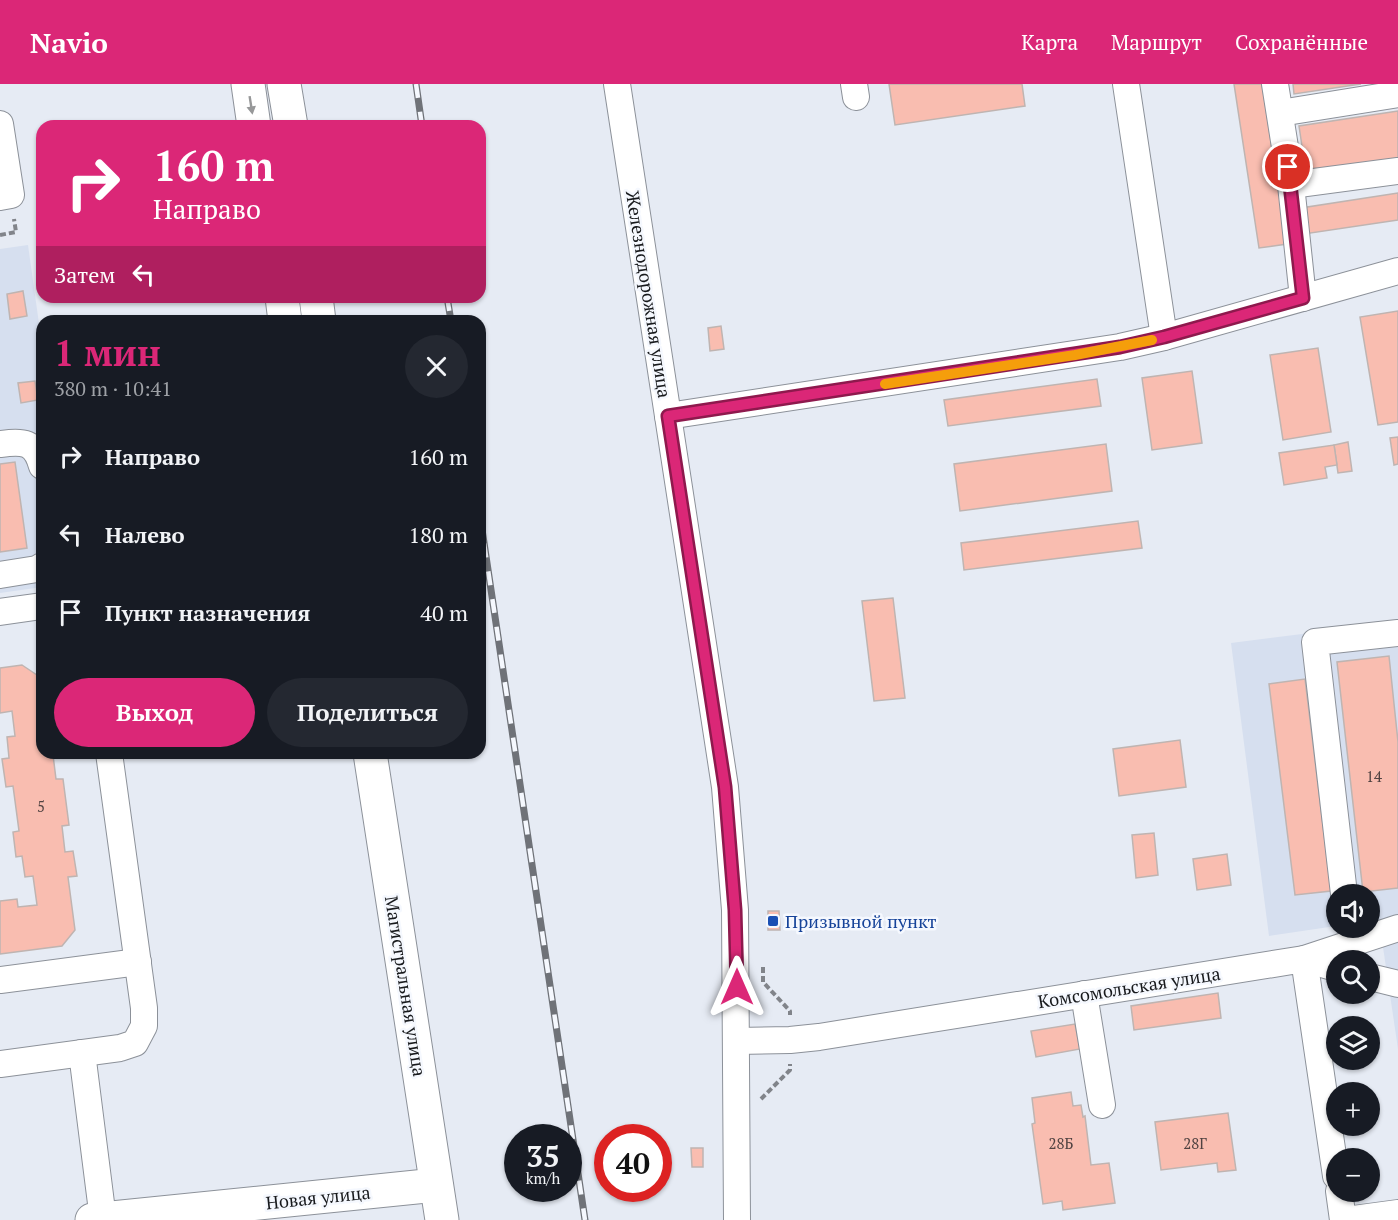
<!DOCTYPE html>
<html lang="ru">
<head>
<meta charset="utf-8">
<style>
	:root { --surface:#171b24; --page:#242831; --text:#f1f3f6; --muted:#9ea1a6; --accent:#db2777 }
	body { margin:0; font-family:"PT Serif",serif; background:var(--page); color:var(--text); height:100vh; display:flex; flex-direction:column; font-size:22px; white-space:nowrap }
	* { box-sizing:border-box; margin:0 }
	p { font-size:20px; color:var(--muted) }
	.icon { flex:none; width:33px; height:33px; fill:none; stroke:currentColor; stroke-width:2; stroke-linecap:round; stroke-linejoin:round }
	.map { position:relative; flex:1; overflow:hidden }
	.details { position:absolute; left:36px; top:231px; width:450px; height:444px; display:flex; flex-direction:column; background:var(--surface); border-radius:18px; box-shadow:0 2px 4px #0004 }
	.details>* { flex:none }
	.top-card { position:absolute; left:36px; top:36px; width:450px; height:183px; border-radius:18px; box-shadow:0 2px 4px #0004; background:#db2777; color:#fff; overflow:hidden }
	.buttons { position:absolute; left:1326px; top:800px; display:grid; gap:12px }
	.buttons a { display:grid; place-items:center; width:54px; height:54px; border-radius:50%; background:var(--surface); box-shadow:0 2px 4px #0004; font-size:30px }
	.speed { position:absolute; left:504px; top:1040px; display:flex; gap:12px; font-size:30px; font-weight:700; text-align:center }
	.speed>* { display:grid; place-content:center; width:78px; height:78px; border-radius:50%; background:var(--surface); box-shadow:0 2px 4px #0004; line-height:1 }
	.speed small { font-size:15px; font-weight:400 }
	.speed .limit { border:9px solid #d22; background:#fff; color:#111 }
	.pin { position:absolute; display:grid; place-items:center; width:51px; height:51px; color:#fff; margin:-26px; border:3px solid #fff; border-radius:50%; box-shadow:0 2px 6px #0007 }
	.me { position:absolute; width:66px; margin:-33px; rotate:0deg; stroke-linejoin:round; filter:drop-shadow(0 0 4px #0008) }
	.turn { display:flex; align-items:center; gap:21px; height:126px; padding:0 18px; font-size:27px }
	.turn .icon { width:78px; height:78px; stroke-width:2.5 }
	.turn b { display:block; font-size:42px; line-height:51px }
	.then { display:flex; align-items:center; height:57px; padding:0 18px; background:#0003; gap:12px; font-size:22px }
	.round { display:grid; place-items:center; flex:none; width:63px; height:63px; border-radius:32px; background:var(--page) }
	.head { display:flex; align-items:center; justify-content:space-between; height:102px; padding:0 18px }
	h1 { font-size:36px; font-weight:800; line-height:45px; color:var(--accent) }
	.cta { display:flex; gap:12px; margin-top:auto; padding:12px 18px }
	.cta a { flex:1; height:69px; border-radius:36px; background:var(--accent); color:#fff; font-size:24px; font-weight:800; line-height:69px; text-align:center }
	.cta a+a { background:var(--page); color:var(--text) }
	ul { padding:0; list-style:none }
	li { display:flex; align-items:center; gap:18px; height:78px; padding:0 18px }
	li div { flex:1 }
	li b { display:block; font-size:22px }
	li em { font-style:normal }
	header { display:flex; align-items:center; gap:36px; box-sizing:border-box; height:84px; padding:0 30px; background:var(--accent); color:#fff }
	header strong { font-size:28px }
	nav { display:flex; gap:33px; margin-inline-start:auto; font-size:21px }
	.map>svg:first-child { display:block }
</style>
</head>
<body>
<header>
<strong>Navio</strong>
<nav><a>Карта</a><a>Маршрут</a><a>Сохранённые</a></nav>
</header>
<div class="map">
<svg width="1398" height="1136" viewBox="0 0 1398 1136">
	<rect width="100%" height="100%" fill="#e6ebf4"/>
	<!-- built -->
	<g fill="#d6dfef">
		<polygon points="28,161 42,261 42,503 0,509 0,165"/>
		<polygon points="1398,538 1398,965 1379,836 1370,837 1370,810 1336,810 1336,842 1269,852 1231,559"/>
	</g>
	<!-- building -->
	<g fill="#f9bdb0" stroke="#bfb4b1" stroke-width="1.5">
		<polygon points="889,0 1022,0 1025,22 895,41"/>
		<polygon points="1234,0 1262,0 1287,160 1259,164"/>
		<polygon points="1293,0 1361,0 1294,10"/>
		<polygon points="1398,27 1398,75 1306,89 1299,42"/>
		<polygon points="1398,109 1398,136 1304,150 1301,124"/>
		<polygon points="23,207 27,232 10,235 7,210"/>
		<polygon points="1398,227 1398,338 1378,341 1360,233"/>
		<polygon points="721,242 724,265 710,267 708,244"/>
		<polygon points="1318,264 1331,348 1283,356 1270,271"/>
		<polygon points="1192,287 1202,359 1152,366 1142,294"/>
		<polygon points="1097,295 1101,322 948,342 944,316"/>
		<polygon points="35,297 38,316 21,319 18,299"/>
		<polygon points="1398,353 1398,380 1394,381 1390,354"/>
		<polygon points="1348,358 1352,387 1338,389 1334,361"/>
		<polygon points="1106,360 1112,407 960,427 954,380"/>
		<polygon points="1334,361 1337,381 1325,383 1327,394 1284,401 1279,369"/>
		<polygon points="15,378 27,464 0,468 0,380"/>
		<polygon points="1138,437 1142,464 964,486 961,459"/>
		<polygon points="893,514 905,614 874,617 862,517"/>
		<polygon points="1389,572 1398,658 1398,804 1363,808 1337,578"/>
		<polygon points="22,581 37,591 42,590 42,669 60,669 53,671 56,695 63,695 69,741 62,742 65,768 73,767 77,792 68,793 75,846 62,862 0,870 0,817 17,815 18,823 37,821 33,792 25,793 22,772 16,773 13,748 19,747 13,702 6,703 2,675 9,674 7,653 15,652 12,627 0,629 0,584"/>
		<polygon points="1305,595 1331,807 1295,811 1269,600"/>
		<polygon points="1180,656 1186,703 1119,712 1113,665"/>
		<polygon points="1154,749 1158,791 1136,794 1132,751"/>
		<polygon points="1227,770 1231,801 1197,806 1193,775"/>
		<polygon points="768,827 779,827 780,846 768,846"/>
		<polygon points="1218,909 1221,934 1134,946 1131,922"/>
		<polygon points="1075,940 1080,965 1036,973 1031,947"/>
		<polygon points="1071,1008 1073,1022 1081,1021 1083,1033 1085,1032 1091,1081 1109,1079 1115,1119 1063,1126 1062,1117 1043,1120 1032,1040 1035,1039 1032,1014"/>
		<polygon points="1228,1029 1236,1086 1218,1088 1217,1079 1161,1086 1155,1038"/>
		<polygon points="691,1064 703,1064 703,1083 692,1083"/>
	</g>
	<g fill="none" stroke-linecap="round" stroke-linejoin="round">
		<defs>
			<g id="minor">
				<polyline points="617,0 725,703 735,826 737,1136"/>
				<polyline points="854,0 856,13"/>
				<polyline points="1126,0 1164,253"/>
				<polyline points="1275,0 1291,101 1398,87"/>
				<polyline points="1280,29 1398,10"/>
				<polyline points="0,40 11,111 0,113"/>
				<polyline points="1291,101 1303,214"/>
				<polyline points="668,332 1120,263 1164,253 1398,187"/>
				<path d="M0,360C23,357 35,357 42,382"/>
				<polyline points="0,491 37,485 42,482"/>
				<polyline points="0,528 42,522"/>
				<polyline points="1344,810 1315,558 1398,549"/>
				<polyline points="1336,884 1304,875 1398,844"/>
				<polyline points="1370,893 1398,900"/>
				<polyline points="0,896 138,878"/>
				<polyline points="1084,910 1102,1021"/>
				<polyline points="736,957 790,956 819,953 1304,875 1336,1092"/>
				<polyline points="82,969 103,1135"/>
				<polyline points="0,980 120,964 135,959 144,942 144,924 109,669"/>
				<polyline points="1339,1107 1343,1136"/>
				<polyline points="1346,1136 1398,1129"/>
			</g>
			<g id="major">
				<polyline points="248,0 254,42"/>
				<polyline points="284,0 291,42"/>
				<polyline points="282,213 285,237"/>
				<polyline points="316,213 319,237"/>
				<polyline points="370,669 442,1136"/>
				<polyline points="92,1136 436,1101"/>
			</g>
		</defs>
		<!-- minor casing -->
		<use href="#minor" stroke="#8c9199" stroke-width="28"/>
		<!-- major casing -->
		<use href="#major" stroke="#8c9199" stroke-width="35"/>
		<!-- path -->
		<g stroke="#81848a" stroke-width="4" stroke-dasharray="6 3" stroke-linecap="butt">
			<polyline points="0,151 16,148 14,135"/>
			<polyline points="763,883 763,898 790,927 790,931"/>
			<polyline points="761,1015 790,986 790,980"/>
		</g>
		<!-- minor -->
		<use href="#minor" stroke="#fff" stroke-width="26"/>
		<!-- major -->
		<use href="#major" stroke="#fff" stroke-width="33"/>
		<defs>
			<g id="rail">
				<polyline points="416,0 422,42"/>
				<polyline points="447,213 451,237"/>
				<polyline points="480,432 585,1136"/>
			</g>
		</defs>
		<!-- rail casing -->
		<use href="#rail" stroke="#6f7278" stroke-width="7"/>
		<!-- rail -->
		<use href="#rail" stroke="#f5f8fe" stroke-width="4.5" stroke-dasharray="14" stroke-linecap="butt"/>
	</g>
	<!-- one-way arrows -->
	<defs><path id="oneway-solid" d="M-6-.8H1V-3.2L6.5 0L1 3.2V.8H-6Z" transform="scale(1.5)"/></defs>
	<use fill="#979899" href="#oneway-solid" transform="translate(251 21) rotate(81)"/>
	<g fill="none" stroke-linecap="round" stroke-linejoin="round">
		<defs>
			<polyline id="route" points="737,903 735,826 725,703 668,332 1120,263 1164,253 1303,214 1288,83"/>
		</defs>
		<!-- route casing -->
		<use href="#route" stroke="#8e194d" stroke-width="15"/>
		<!-- route -->
		<use href="#route" stroke="#db2777" stroke-width="10"/>
		<!-- slow -->
		<polyline stroke="#f59e0b" stroke-width="10" points="885,300 1075,271 1152,256"/>
	</g>
	<!-- markers -->
	<rect fill="#1a4fb4" stroke="#f5f8fe" stroke-width="2" x="767" y="831" width="12" height="12" rx="3"/>
	<g text-anchor="middle" dominant-baseline="central" stroke-width="5" stroke-linejoin="round" paint-order="stroke">
		<!-- number labels -->
		<g font-size="15" fill="#504241">
			<text x="1374" y="692">14</text>
			<text x="41" y="722">5</text>
			<text x="1061" y="1059">28Б</text>
			<text x="1195" y="1059">28Г</text>
		</g>
		<!-- street labels -->
		<g font-size="18" fill="#17191c" stroke="#f5f8fe">
			<text transform="translate(649 210) rotate(81)">Железнодорожная улица</text>
			<text transform="translate(406 902) rotate(81)">Магистральная улица</text>
			<text transform="translate(1129 903) rotate(-9)">Комсомольская улица</text>
			<text transform="translate(318 1113) rotate(-6)">Новая улица</text>
		</g>
		<!-- transit labels -->
		<g font-size="18" fill="#164399" stroke="#f5f8fe" text-anchor="start">
			<text x="785" y="837">Призывной пункт</text>
		</g>
	</g>
</svg>
<div class="buttons">
<a><svg class="icon" aria-label="sound" viewBox="0 0 24 24"><path d="M4 9h4l5-4v14l-5-4H4zM17 9q2 3 0 6"/></svg></a>
<a><svg class="icon" aria-label="search" viewBox="0 0 24 24"><circle cx="10" cy="10" r="6"/><path d="M15 15l6 6"/></svg></a>
<a><svg class="icon" aria-label="layers" viewBox="0 0 24 24"><path d="M12 4l9 5-9 5-9-5zM3 14l9 5 9-5"/></svg></a>
<a>+</a>
<a>−</a>
</div>
<div class="speed"><div>35<small>km/h</small></div><div class="limit">40</div></div>
<div class="pin" style="left:1288px;top:83px;background:#d93025"><svg class="icon" aria-label="arrive" viewBox="0 0 24 24"><path d="M6 21V4h12l-3 4 3 4H6"/></svg></div>
<svg class="me" style="left:737px;top:903px" viewBox="-20 -20 40 40"><path d="M0-17L14 15 0 8-14 15z" fill="#db2777" stroke="#fff" stroke-width="4"/></svg>
<div class="top-card">
<div class="turn"><svg class="icon" aria-label="right" viewBox="0 0 24 24"><path d="M7 20v-9h11M14 6l5 5-5 5"/></svg><div><b>160 m</b>Направо</div></div>
<div class="then">Затем<svg class="icon" aria-label="left" viewBox="0 0 24 24"><path d="M17 20v-9H6M10 6l-5 5 5 5"/></svg></div>
</div>
<section class="details">
<div class="head"><div><h1>1 мин</h1><p>380 m · 10:41</p></div><a class="round"><svg class="icon" aria-label="close" viewBox="0 0 24 24"><path d="M6 6l12 12M18 6L6 18"/></svg></a></div>
<ul>
<li><svg class="icon" aria-label="right" viewBox="0 0 24 24"><path d="M7 20v-9h11M14 6l5 5-5 5"/></svg><div><b>Направо</b></div><em>160 m</em></li>
<li><svg class="icon" aria-label="left" viewBox="0 0 24 24"><path d="M17 20v-9H6M10 6l-5 5 5 5"/></svg><div><b>Налево</b></div><em>180 m</em></li>
<li><svg class="icon" aria-label="arrive" viewBox="0 0 24 24"><path d="M6 21V4h12l-3 4 3 4H6"/></svg><div><b>Пункт назначения</b></div><em>40 m</em></li>
</ul>
<div class="cta"><a>Выход</a><a>Поделиться</a></div>
</section>
</div>
</body>
</html>
